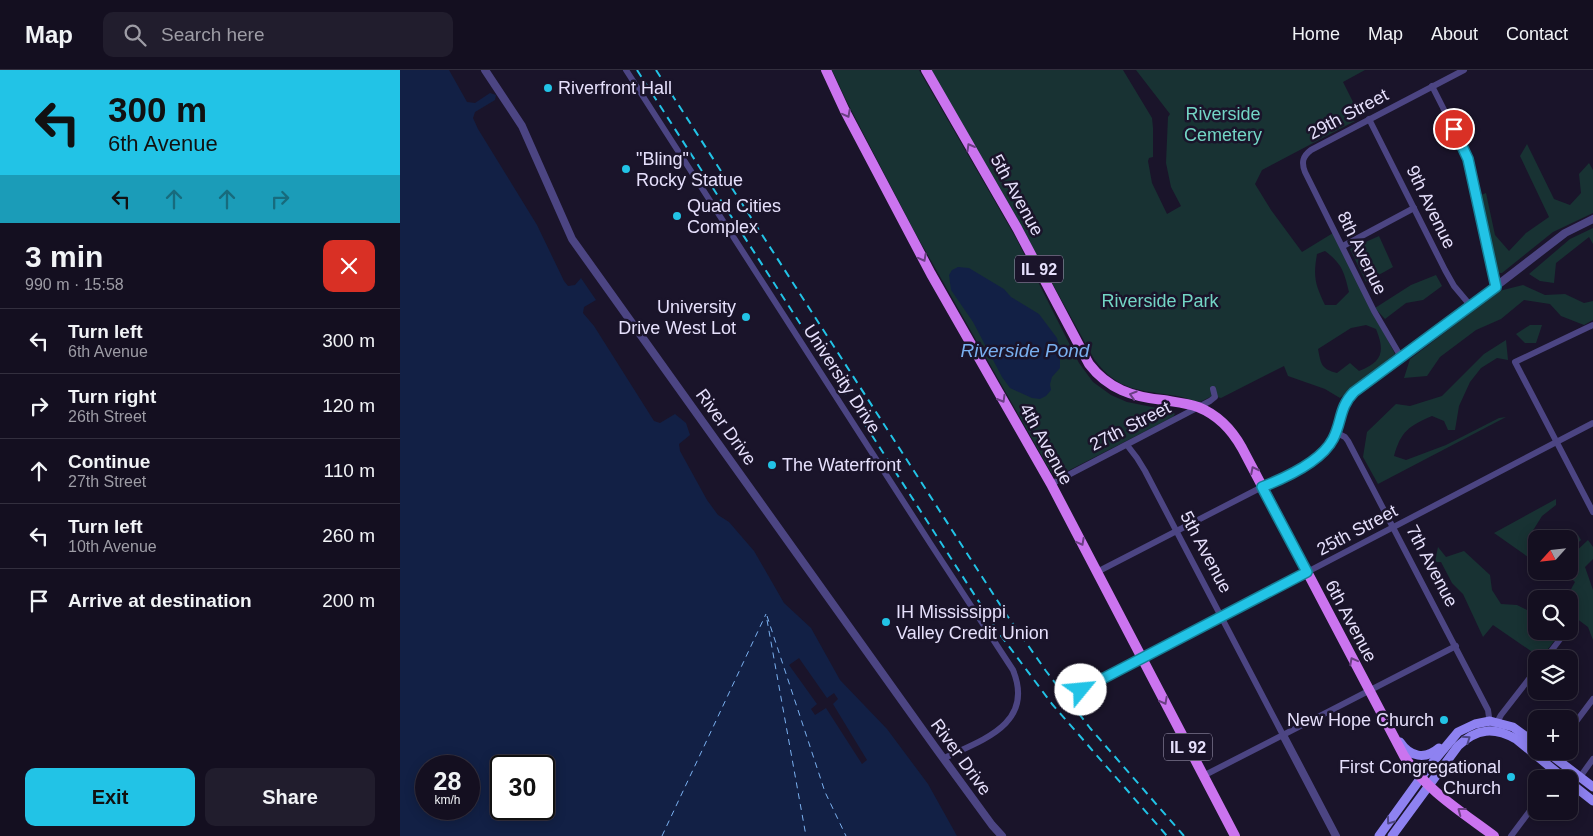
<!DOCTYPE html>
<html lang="en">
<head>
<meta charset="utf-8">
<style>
	:root { --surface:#140f20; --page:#211d2d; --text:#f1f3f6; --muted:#9d9ca5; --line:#332f3e; --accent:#22c3e6 }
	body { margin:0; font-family:Helvetica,sans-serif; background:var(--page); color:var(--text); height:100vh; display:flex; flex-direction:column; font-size:19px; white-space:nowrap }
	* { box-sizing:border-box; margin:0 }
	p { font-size:16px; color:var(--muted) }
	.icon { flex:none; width:28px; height:28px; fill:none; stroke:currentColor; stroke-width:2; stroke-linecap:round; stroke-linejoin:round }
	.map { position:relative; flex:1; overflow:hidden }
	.side { display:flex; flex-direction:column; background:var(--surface); width:400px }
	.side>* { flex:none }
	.hud { background:#22c3e6; color:#111; overflow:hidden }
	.needle { width:32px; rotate:243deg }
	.controls { position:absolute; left:1128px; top:460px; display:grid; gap:10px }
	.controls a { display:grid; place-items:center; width:50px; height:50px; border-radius:10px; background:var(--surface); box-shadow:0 2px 12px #0003,0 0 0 1px var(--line); font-size:25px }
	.speed { position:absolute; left:15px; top:685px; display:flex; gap:10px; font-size:25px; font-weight:700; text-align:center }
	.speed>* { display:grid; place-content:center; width:65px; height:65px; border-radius:50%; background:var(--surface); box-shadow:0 2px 12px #0003,0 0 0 1px var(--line); line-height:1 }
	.speed small { font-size:12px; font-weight:400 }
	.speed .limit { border:2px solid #111; border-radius:8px; background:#fff; color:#111 }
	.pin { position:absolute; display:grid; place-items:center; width:42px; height:42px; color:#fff; margin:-21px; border:2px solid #fff; border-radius:50%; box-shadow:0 1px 5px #0007 }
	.me { position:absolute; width:55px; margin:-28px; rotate:62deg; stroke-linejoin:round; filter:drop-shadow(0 0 4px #0008) }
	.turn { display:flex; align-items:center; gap:18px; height:105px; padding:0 25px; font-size:22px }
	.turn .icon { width:65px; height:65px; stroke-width:2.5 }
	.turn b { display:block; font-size:35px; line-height:42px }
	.lanes { display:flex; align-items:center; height:48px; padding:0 25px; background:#0003; justify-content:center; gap:25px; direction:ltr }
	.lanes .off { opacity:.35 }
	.round { display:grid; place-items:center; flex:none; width:52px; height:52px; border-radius:10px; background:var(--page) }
	.overview { display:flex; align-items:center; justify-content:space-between; height:85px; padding:0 25px }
	h1 { font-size:30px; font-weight:700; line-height:38px }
	.action { display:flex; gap:10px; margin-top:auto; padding:10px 25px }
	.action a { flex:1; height:58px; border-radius:10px; background:var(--accent); color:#111; font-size:20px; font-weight:700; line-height:58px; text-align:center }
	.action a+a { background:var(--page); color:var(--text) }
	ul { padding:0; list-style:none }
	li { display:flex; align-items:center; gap:15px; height:65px; padding:0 25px; border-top:1px solid var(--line) }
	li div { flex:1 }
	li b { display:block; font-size:19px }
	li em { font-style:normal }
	header { display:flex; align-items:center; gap:30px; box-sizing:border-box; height:70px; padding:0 25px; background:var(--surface); border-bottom:1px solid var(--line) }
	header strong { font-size:24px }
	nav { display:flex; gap:28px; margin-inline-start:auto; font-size:18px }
	.search { width:350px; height:45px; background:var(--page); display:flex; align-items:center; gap:12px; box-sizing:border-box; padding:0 18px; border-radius:10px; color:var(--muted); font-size:19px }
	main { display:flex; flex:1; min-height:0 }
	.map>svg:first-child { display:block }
</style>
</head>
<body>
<header>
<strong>Map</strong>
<div class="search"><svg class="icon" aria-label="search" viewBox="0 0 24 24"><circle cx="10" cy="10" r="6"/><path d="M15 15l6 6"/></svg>Search here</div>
<nav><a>Home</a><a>Map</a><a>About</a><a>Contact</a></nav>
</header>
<main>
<section class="side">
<div class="hud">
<div class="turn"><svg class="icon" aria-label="left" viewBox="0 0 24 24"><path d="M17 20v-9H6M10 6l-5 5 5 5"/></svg><div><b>300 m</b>6th Avenue</div></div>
<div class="lanes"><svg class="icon" aria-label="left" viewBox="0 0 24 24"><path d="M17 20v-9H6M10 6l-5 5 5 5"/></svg><svg class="icon off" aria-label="ahead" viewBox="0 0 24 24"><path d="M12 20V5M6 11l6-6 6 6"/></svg><svg class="icon off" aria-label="ahead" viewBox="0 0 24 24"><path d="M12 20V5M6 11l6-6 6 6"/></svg><svg class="icon off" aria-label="right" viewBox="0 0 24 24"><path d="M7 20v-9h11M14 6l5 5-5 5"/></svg></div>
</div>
<div class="overview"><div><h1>3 min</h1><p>990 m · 15:58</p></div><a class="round" style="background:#d93025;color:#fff"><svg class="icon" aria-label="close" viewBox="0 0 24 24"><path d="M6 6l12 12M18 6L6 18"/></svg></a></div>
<ul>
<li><svg class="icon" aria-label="left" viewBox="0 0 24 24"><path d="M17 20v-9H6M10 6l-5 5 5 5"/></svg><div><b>Turn left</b><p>6th Avenue</p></div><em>300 m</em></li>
<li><svg class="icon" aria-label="right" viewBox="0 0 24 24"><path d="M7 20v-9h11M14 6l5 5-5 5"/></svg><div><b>Turn right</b><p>26th Street</p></div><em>120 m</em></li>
<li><svg class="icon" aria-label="ahead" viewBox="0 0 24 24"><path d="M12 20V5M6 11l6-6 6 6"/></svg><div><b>Continue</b><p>27th Street</p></div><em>110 m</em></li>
<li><svg class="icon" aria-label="left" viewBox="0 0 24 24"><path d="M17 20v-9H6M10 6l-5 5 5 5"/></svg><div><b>Turn left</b><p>10th Avenue</p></div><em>260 m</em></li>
<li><svg class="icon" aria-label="arrive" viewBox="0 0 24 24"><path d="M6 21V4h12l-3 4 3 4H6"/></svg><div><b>Arrive at destination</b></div><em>200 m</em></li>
</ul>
<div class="action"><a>Exit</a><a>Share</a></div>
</section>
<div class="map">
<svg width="1193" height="766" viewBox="0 0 1193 766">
	<rect width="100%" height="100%" fill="#1a142a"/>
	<!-- green -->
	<g fill="#183233" fill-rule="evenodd">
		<polygon points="432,0 519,0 616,168 679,293 693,312 711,325 727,332 772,341 775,344 773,347 658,406 652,404 513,159 447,32"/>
		<path d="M531,0H723L752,48L753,58V87L749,88L748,91L752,113L767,144L781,136L771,117L766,93L768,47L770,44L736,0H965L943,12L960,46L951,50L955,51L862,100L855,114L871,140L902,182L933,163L995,284L940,328L925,319L888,306L884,296L821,328L812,326L800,332C792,331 785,327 777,326C741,320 718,322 694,289L613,142ZM925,181C942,194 944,201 949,222L936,235H925C915,214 913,207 917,184ZM966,255L976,259C985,281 983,292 959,301L950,293L937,303C921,299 921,294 918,279L951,258Z"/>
		<polygon points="1127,74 1154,129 1170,135 1181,123 1179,104 1189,93 1193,100 1193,143 1153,162 1102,203 1095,203 1081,125 1086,123 1095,165 1109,181 1126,163 1149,147 1120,86"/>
		<polygon points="1193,158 1193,174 1189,167 1156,193 1154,213 1140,211 1129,204 1170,169"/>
		<polygon points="979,166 993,197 966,212 950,179"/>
		<polygon points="1036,205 1042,216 1023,230 1006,233 985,249 975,238 1011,215"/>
		<polygon points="1123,215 1145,225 1165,224 1184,233 1193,231 1193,250 1184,255 1161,246 1150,234 1124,230 1101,249 1076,260 1040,287 1027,306 1004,308 1010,289 1099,221"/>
		<polygon points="1130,255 1142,255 1136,273 1125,273 1116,264"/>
		<path d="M1106,270L1108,290L1097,288L1081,298L1070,312L1059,336L1055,360H1048L1044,351L1032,346C1009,356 1001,361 994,386L1006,390L1046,375L1099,348L1106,347L978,414L963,387L967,362L996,334L1010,336L1042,326L1084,284Z"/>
		<polygon points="1156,429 1156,435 1142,446 1132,462 1136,471 1136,484 1128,487 1094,463"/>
		<polygon points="1159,462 1178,465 1181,470 1169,481 1169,469 1148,469"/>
		<polygon points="1188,470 1193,477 1193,489 1185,497 1193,520 1193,570 1188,557 1176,548 1169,557 1169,529 1160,529 1161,524 1170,521 1175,512 1164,501 1169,501 1169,488"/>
		<polygon points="1038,477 1046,487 1064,481 1090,505 1092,520 1101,534 1117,535 1129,541 1136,539 1136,561 1166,561 1164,564 1158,566 1141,588 1093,555 1083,567 1063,524 1052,513 1041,492 1035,492"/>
	</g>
	<!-- water -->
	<g fill="#122045" fill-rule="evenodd">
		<path d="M0,0H49L67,32L75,33L90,23L96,25L95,30L75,42L73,48L78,59L137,155L164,211L168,216L175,215L181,208L196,230L184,237L183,243L194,256L254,351L260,353L275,344L286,353L290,365L279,374L280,381L307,430L318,445L329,452L354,481L384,533L411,558L440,610L487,659L528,714L557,766H0ZM26,696H69V739H26ZM101,696H144V739H101Z"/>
		<polygon points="558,197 569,198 604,219 611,227 639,244 657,268 660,282 660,298 652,307 650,314 651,320 646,326 640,329 632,328 610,318 602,307 573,252 551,220 549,205 552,200"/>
	</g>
	<!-- pier -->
	<polygon fill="#1a142a" points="399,588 427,628 434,623 438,629 433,634 467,690 462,694 426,638 415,645 411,639 417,634 389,595"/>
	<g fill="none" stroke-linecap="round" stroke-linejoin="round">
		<!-- ferry -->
		<g stroke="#7ab0f0" stroke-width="1" stroke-dasharray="6 5" stroke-linecap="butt">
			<polyline points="367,546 425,722 446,766"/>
			<polyline points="367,550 406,766"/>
			<polyline points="262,766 366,544"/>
		</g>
		<!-- minor -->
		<g stroke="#4c4583" stroke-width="6">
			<path d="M226,0L530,473L613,600C635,654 582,670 544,688"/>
			<polyline points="1032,16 1066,83 1095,217"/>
			<polyline points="969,49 1045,200 1054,216 1070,235"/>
			<polyline points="943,176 1014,138"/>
			<polyline points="1193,255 1115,292 1193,442"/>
			<path d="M1001,287L974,241L905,102C901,92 903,86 911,80L1064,0"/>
			<polyline points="935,362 945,367 948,371 1088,640 1091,661"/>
			<polyline points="727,375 737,388 745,401 883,665"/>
			<polyline points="651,414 810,331 815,327 813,319"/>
			<polyline points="697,502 862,417"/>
			<polyline points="1145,589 1161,568"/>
			<polyline points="681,620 1193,353"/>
			<polyline points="1095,656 1101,645 1136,600"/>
			<polyline points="1169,661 1193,629"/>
			<polyline points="803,706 1056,576"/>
			<polyline points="1180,707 1193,689"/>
			<polyline points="1111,766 1135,734"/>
		</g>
		<!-- tertiary -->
		<g stroke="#4c4583" stroke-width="8">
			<polyline points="85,0 122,56 172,169 535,677 592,755 602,766"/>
			<polyline points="862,417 910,393 924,381 933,369 944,334 963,315 1095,217 1165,163 1193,149"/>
			<polyline points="883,665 936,766"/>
		</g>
		<!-- secondary -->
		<g stroke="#8e82f1" stroke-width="9">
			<path d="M1000,672C1010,687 1025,690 1039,678"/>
			<polyline points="1146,681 1193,717"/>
			<polyline points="1169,712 1193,731"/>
			<polyline points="979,766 1028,698 1058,662 1075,654 1090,651 1113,657 1136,674"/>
			<path d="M992,766L1058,676C1077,658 1094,657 1116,669L1165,709"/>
		</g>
		<!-- primary -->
		<g stroke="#cb74ef" stroke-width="10">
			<polyline points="426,0 445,41 531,204 651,414 835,766"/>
			<path d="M526,0L617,158L689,294C708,319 733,327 763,330C775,332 787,333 798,337C818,345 832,360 842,378L1004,686C1026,720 1062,742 1094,766"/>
		</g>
		<!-- rail -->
		<g stroke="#22c3e6" stroke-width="2" stroke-dasharray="8 6" stroke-linecap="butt">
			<polyline points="237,0 599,563 652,634 767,766"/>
			<polyline points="256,0 606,544 646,601 690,658 784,766"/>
		</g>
	</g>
	<!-- one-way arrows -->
	<defs><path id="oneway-chevron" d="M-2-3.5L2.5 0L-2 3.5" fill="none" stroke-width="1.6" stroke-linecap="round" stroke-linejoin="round" transform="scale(1.25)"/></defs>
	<g stroke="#6a3f83">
		<use href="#oneway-chevron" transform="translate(447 44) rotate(62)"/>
		<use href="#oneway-chevron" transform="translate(570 77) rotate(-120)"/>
		<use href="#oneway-chevron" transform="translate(523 188) rotate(62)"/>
		<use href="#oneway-chevron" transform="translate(733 325) rotate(-163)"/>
		<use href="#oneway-chevron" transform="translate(602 329) rotate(60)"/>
		<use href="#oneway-chevron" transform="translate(854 400) rotate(-117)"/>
		<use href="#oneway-chevron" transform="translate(681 472) rotate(62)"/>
		<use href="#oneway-chevron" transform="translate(953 591) rotate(-118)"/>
		<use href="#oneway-chevron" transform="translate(764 631) rotate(62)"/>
		<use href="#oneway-chevron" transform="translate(1061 741) rotate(-143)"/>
	</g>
	<g stroke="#4e4684">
		<use href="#oneway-chevron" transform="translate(1067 669) rotate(-35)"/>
		<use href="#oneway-chevron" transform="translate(990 751) rotate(126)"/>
	</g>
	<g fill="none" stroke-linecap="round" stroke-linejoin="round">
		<defs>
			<path id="route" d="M681,620L907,502L862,417C885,408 921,392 933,369C942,352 939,337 954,322L1096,217L1068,89L1054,59"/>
		</defs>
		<!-- route casing -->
		<use href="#route" stroke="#167f96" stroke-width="12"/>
		<!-- route -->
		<use href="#route" stroke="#22c3e6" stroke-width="9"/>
	</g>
	<!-- markers -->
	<g fill="#22c3e6" stroke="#1a142a" stroke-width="2">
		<circle cx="148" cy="18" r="5"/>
		<circle cx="226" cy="99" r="5"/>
		<circle cx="277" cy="146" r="5"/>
		<circle cx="346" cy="247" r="5"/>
		<circle cx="372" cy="395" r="5"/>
		<circle cx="486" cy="552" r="5"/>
		<circle cx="1044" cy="650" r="5"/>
		<circle cx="1111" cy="707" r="5"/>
	</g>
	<g text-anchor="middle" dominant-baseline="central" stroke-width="5" stroke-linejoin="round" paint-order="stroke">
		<!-- shield labels -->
		<g fill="#1a142a" stroke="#a9a3bd" stroke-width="1">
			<rect x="615" y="185.5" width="48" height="27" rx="4"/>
			<rect x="764" y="663.5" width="48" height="27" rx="4"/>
		</g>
		<g font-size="16" font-weight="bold" fill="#e6e0fc">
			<text x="639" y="199">IL 92</text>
			<text x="788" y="677">IL 92</text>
		</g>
		<!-- poi labels -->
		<g font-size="18" fill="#e6e0fc" stroke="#1a142a" text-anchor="start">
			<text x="158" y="18">Riverfront Hall</text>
			<text x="236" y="89">"Bling"<tspan x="236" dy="21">Rocky Statue</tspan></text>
			<text x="287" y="136">Quad Cities<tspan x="287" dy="21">Complex</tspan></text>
			<text x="336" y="237" text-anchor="end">University<tspan x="336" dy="21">Drive West Lot</tspan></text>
			<text x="382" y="395">The Waterfront</text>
			<text x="496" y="542">IH Mississippi<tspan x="496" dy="21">Valley Credit Union</tspan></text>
			<text x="1034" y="650" text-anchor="end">New Hope Church</text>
			<text x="1101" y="697" text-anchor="end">First Congregational<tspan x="1101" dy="21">Church</tspan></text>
		</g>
		<!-- park labels -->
		<g font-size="18" fill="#73d5c5" stroke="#1a142a">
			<text x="823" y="44">Riverside<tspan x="823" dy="21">Cemetery</tspan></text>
			<text x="760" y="231">Riverside Park</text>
		</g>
		<!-- street labels -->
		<g font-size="18" fill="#e6e0fc" stroke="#1a142a">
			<text transform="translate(948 44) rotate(-28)">29th Street</text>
			<text transform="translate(617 125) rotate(61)">5th Avenue</text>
			<text transform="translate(1031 137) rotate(64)">9th Avenue</text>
			<text transform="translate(962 183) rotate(64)">8th Avenue</text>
			<text transform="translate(442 309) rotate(57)">University Drive</text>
			<text transform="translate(730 356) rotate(-27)">27th Street</text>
			<text transform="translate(326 357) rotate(54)">River Drive</text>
			<text transform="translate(646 374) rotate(61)">4th Avenue</text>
			<text transform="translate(957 460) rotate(-28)">25th Street</text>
			<text transform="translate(806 482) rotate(62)">5th Avenue</text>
			<text transform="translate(1032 496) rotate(62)">7th Avenue</text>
			<text transform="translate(951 551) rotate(62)">6th Avenue</text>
			<text transform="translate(561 687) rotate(54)">River Drive</text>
		</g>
		<!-- water labels -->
		<g font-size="19" font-style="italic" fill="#7ab0f0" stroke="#1a142a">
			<text x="625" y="280">Riverside Pond</text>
		</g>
	</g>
</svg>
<div class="controls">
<a><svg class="needle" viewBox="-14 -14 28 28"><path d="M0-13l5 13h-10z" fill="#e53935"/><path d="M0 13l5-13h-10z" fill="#9d9ca5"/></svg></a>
<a><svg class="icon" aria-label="search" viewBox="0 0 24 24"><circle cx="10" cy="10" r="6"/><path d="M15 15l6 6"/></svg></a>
<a><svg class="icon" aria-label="layers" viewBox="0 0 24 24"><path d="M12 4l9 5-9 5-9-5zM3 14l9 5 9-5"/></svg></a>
<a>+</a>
<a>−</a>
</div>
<div class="speed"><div>28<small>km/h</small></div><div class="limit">30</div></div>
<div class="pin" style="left:1054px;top:59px;background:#d93025"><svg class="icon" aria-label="arrive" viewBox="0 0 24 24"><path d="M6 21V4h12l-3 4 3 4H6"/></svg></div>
<svg class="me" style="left:681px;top:620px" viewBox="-20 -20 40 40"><circle r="19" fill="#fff"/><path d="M0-13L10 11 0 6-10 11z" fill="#22c3e6"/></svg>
</div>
</main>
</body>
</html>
